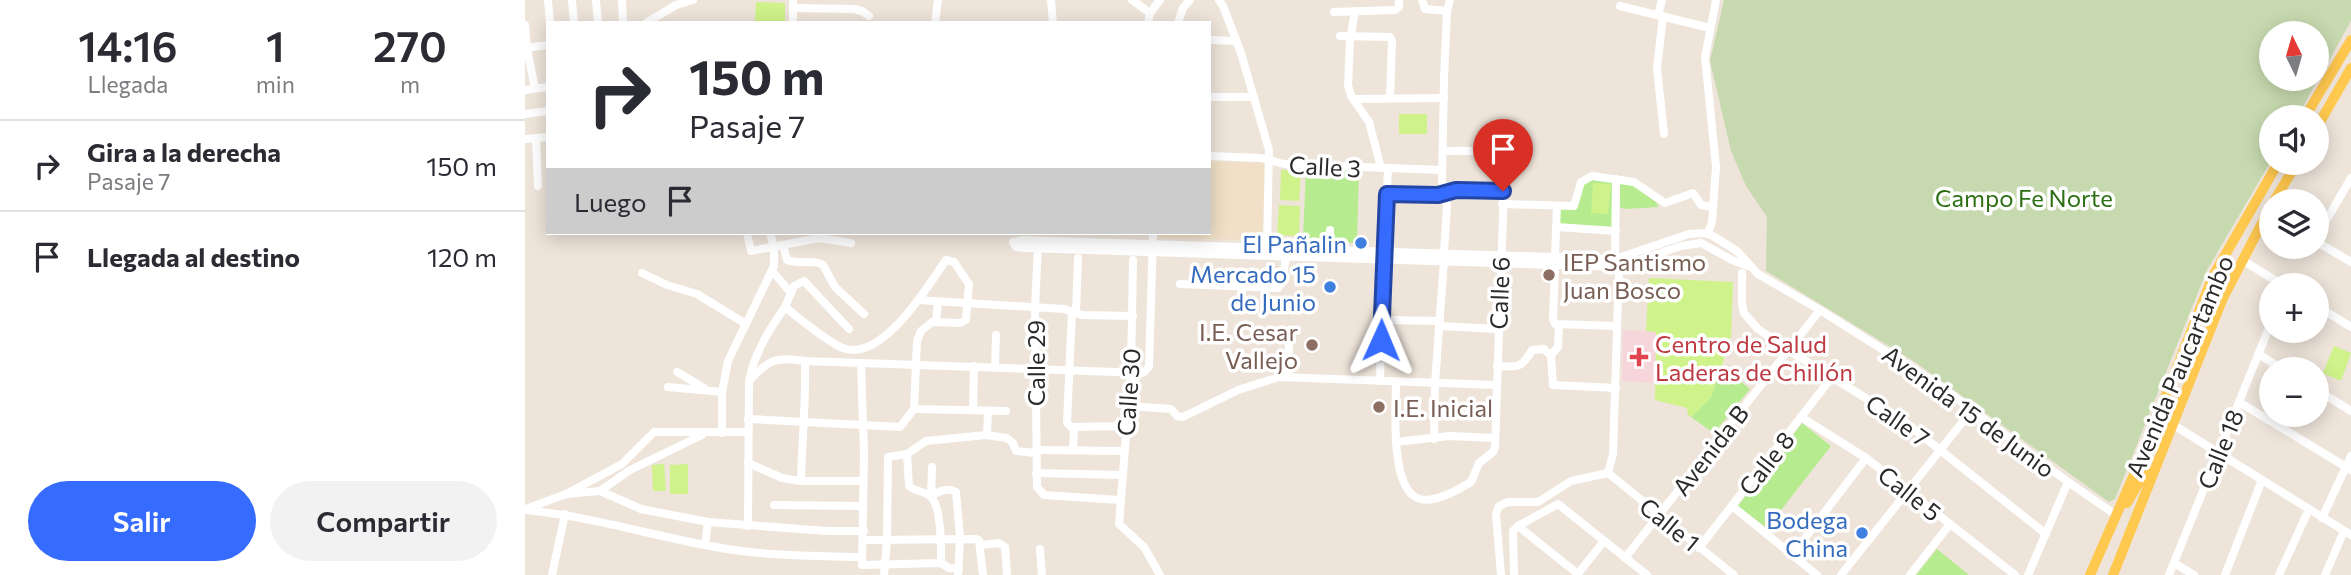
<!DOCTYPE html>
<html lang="es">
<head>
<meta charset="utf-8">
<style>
	:root { --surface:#fff; --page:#f2f2f3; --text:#2b2b33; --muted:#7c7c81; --line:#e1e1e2; --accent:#366bff }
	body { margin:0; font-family:Commissioner,sans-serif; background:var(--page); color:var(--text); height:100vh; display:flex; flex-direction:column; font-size:26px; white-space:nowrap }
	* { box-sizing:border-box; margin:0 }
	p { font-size:23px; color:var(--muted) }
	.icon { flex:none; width:38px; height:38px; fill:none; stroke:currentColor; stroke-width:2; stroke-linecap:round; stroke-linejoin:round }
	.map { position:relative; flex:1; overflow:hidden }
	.details { display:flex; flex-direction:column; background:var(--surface); width:525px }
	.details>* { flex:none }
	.banner { position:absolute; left:21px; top:21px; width:665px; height:214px; border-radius:0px; box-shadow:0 4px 18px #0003; background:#fff; color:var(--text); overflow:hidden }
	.needle { width:46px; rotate:355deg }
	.fabs { position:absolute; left:1734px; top:21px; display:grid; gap:14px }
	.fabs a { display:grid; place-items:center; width:70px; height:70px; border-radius:50%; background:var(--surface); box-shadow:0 4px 18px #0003; font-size:35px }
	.pin { position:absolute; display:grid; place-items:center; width:60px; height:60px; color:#fff; margin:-72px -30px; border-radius:50% 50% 50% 0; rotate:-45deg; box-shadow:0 0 7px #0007 }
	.pin .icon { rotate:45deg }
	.me { position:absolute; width:77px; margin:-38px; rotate:1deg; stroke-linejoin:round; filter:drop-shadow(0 0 5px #0008) }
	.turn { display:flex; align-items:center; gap:24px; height:147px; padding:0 28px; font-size:32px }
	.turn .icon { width:91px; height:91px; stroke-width:2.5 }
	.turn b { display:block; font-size:49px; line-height:60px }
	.then { display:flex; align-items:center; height:66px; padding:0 28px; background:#0003; gap:14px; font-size:26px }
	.eta { display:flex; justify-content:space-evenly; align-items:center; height:119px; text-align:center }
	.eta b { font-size:42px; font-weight:600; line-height:49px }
	.button { display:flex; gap:14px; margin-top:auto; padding:14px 28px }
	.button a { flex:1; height:80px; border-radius:42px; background:var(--accent); color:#fff; font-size:28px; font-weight:600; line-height:80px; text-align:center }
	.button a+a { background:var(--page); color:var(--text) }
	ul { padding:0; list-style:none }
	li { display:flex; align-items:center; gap:21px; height:91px; padding:0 28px; border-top:2px solid var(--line) }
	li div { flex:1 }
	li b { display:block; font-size:26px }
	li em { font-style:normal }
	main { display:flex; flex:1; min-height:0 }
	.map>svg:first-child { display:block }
</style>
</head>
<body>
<main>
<section class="details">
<div class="eta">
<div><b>14:16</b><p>Llegada</p></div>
<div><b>1</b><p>min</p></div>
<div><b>270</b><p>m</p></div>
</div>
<ul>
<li><svg class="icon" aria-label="right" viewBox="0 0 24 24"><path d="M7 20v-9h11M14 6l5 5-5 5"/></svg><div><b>Gira a la derecha</b><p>Pasaje 7</p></div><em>150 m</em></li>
<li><svg class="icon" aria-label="arrive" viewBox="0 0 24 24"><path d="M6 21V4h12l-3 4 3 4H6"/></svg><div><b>Llegada al destino</b></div><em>120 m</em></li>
</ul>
<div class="button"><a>Salir</a><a>Compartir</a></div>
</section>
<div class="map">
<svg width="1826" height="575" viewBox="0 0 1826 575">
	<rect width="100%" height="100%" fill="#eee4da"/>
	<!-- education -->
	<polygon fill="#f1e0c7" points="684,161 741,163 737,240 633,238 633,233 684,233"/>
	<!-- medical -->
	<polygon fill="#f6d6da" points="1098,330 1131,332 1131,383 1097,381"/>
	<!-- green -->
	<g fill="#b6eb90">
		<polygon points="781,166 834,168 832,243 778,241"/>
		<polygon points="1064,178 1089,182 1087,229 1034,225 1035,207 1052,209 1054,188"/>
		<polygon points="1095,183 1105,183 1132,203 1133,207 1099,209 1095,207"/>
		<polygon points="1197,366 1225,389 1189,433 1166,417 1186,397"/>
		<polygon points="1277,423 1306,446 1242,528 1213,506"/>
		<polygon points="1412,549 1444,575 1391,575"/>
	</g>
	<!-- cemetery -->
	<path fill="#c7daaf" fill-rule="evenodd" d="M1199,0H1826V21L1772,117H1746V161L1682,270L1590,499L1584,502L1390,362L1241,271L1242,217L1221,186L1206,151L1185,61ZM1746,33H1792V79H1746Z"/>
	<!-- pitch -->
	<g fill="#cff38a">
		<polygon points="231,2 260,3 260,21 230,21"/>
		<rect x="874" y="114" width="28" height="20"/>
		<polygon points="756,170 776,171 774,201 755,200"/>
		<polygon points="1068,183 1086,184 1083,214 1066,213"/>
		<polygon points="754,205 775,206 774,236 752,235"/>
		<polygon points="1124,278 1208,282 1206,336 1197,366 1186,397 1166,417 1163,415 1162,408 1130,400 1131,332 1121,331"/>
		<polygon points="1809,346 1826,353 1816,381 1798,373"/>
		<polygon points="139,464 141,491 128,491 127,465"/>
		<polygon points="163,464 163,494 145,494 145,465"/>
	</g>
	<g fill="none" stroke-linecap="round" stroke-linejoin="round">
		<!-- minor -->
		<g stroke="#fff" stroke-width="8">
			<polyline points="23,0 25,23"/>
			<polyline points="47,0 49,23"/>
			<polyline points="71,0 73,23"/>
			<polyline points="97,0 98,23"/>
			<polyline points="526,0 528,23"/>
			<polyline points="607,0 625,13"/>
			<polyline points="694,0 698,6 716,53 744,150 742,247"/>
			<polyline points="897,0 900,9 922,11"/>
			<polyline points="1095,6 1185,28"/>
			<polyline points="268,8 329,9 337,11 344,16"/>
			<polyline points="830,11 825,40 823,85 826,96 844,122 856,168"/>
			<polyline points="809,12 870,10 874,7 874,0"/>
			<polyline points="1133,15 1137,0"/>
			<polyline points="1138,16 1132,68 1139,134"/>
			<polyline points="121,23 151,5 168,0"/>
			<polyline points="268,23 268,0"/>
			<polyline points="410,23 413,0"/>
			<polyline points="623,23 625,13 635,0"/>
			<polyline points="653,23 658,8 665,0"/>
			<polyline points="0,25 2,48 10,88"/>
			<polyline points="815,36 865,37 867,41 865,98"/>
			<polyline points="684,40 711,41"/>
			<polyline points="0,48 23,45"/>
			<polyline points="0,90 23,87"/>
			<polyline points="684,97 729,97"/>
			<polyline points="828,99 919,98"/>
			<polyline points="0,114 23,111"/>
			<polyline points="11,138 13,186"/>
			<polyline points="0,139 23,137"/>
			<polyline points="684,156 736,158 759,164 917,170"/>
			<polyline points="862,195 913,195 931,190 978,191"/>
			<polyline points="977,204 1049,206 1056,182 1067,176 1109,182 1140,203 1168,193 1176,205 1188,207"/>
			<polyline points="1031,227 1091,231"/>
			<polyline points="222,233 226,251 294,238 326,243"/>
			<polyline points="1183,233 1187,222 1191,167 1180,57 1191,0"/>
			<polyline points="1792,236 1826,178"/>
			<polyline points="1792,242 1826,262"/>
			<polyline points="805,243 805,230"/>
			<path d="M258,245L262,260C274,265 288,259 298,265L310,287L339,314"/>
			<polyline points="513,245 510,308 512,487 519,495 595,500"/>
			<polyline points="919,253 922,206 917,181 919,78 922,11 925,0"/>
			<polyline points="1030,256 1032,206"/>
			<polyline points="608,260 606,373 594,524 619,547 635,575"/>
			<polyline points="1717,260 1758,285"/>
			<polyline points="1030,265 1028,319 1030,324 1092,326"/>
			<polyline points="1223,266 1207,260 1176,243 1156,246 1094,267 498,248 491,247 488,242 497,240 1090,259 1164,234 1179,233 1188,236 1212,251 1233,274 1295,310 1414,385 1543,482 1591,515"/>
			<polyline points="247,271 266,293"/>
			<polyline points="117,273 142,285 172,294 221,324"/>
			<polyline points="1217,273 1217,304 1219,313 1233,329 1263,350 1381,423 1521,534"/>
			<polyline points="655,284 753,288 757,283 761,257"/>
			<polyline points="393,300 539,309 557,315 608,316"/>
			<polyline points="1792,306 1826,327"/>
			<polyline points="547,311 542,423 546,427 602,426"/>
			<polyline points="551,313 553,258"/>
			<polyline points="857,320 915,321"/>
			<polyline points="411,321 413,302"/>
			<polyline points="914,326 973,329"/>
			<polyline points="1733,354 1758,369"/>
			<polyline points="1026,355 1033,347 1034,326"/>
			<polyline points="336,363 339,454 337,565 416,563 424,568 434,569"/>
			<path d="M972,366C993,367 996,369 1007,350L1019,349L1026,356L1028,385L1091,388"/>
			<polyline points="470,367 471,335"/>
			<polyline points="152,372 179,388"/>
			<polyline points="763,377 764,343"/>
			<path d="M224,381C229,354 244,330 260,307"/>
			<polyline points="855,381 858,259 863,169"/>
			<path d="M871,382C871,407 864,491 895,499C910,503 933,490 946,482L954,463L968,452L970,447L980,158C970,149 932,151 918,151"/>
			<polyline points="143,387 197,392"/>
			<polyline points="1792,390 1826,411"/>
			<polyline points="1714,402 1826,470"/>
			<polyline points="604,406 646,409 652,416 658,417 713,390 754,377 971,385"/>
			<polyline points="389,409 481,411"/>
			<polyline points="448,410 449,366"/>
			<polyline points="1276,417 1341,458 1490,575"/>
			<path d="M223,419L375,427L389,409L392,341L396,331L407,322L435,323L441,320L444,284L429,262L421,260C403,286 357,363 318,348C302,342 274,318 260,307L269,286L279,281L324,329"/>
			<polyline points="1647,424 1826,535"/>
			<polyline points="197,433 197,392 203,361 249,266 249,247 245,233"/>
			<polyline points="462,435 463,411"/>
			<polyline points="909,439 910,383 919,260"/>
			<polyline points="871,442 924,436 970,438"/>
			<polyline points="510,450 598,451"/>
			<polyline points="548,450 549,427"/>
			<path d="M382,454L384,486C391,492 399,491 405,496C417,505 416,549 416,563"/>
			<polyline points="223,463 257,478 276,481 338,481"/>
			<polyline points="511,473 597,475"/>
			<polyline points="1083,473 1088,454 1094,267 1090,259 1091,179"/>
			<polyline points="1083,473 1209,575"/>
			<path d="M276,481C277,441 281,402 280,361"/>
			<polyline points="75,491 116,509 183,522 301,531 339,531"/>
			<polyline points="41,494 97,464 129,432 223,432"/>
			<path d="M406,496C415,491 422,487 431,492L435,537L433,575"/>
			<polyline points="406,496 407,467"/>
			<polyline points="249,505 337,506"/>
			<polyline points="1207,506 1292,575"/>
			<polyline points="1,509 41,494 75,491 105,470 177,435"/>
			<path d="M0,510C66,516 131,537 196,548C243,556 289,556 336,557"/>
			<polyline points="1797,518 1826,456"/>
			<path d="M223,526L224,381C243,360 251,356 280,361L618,373L624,367L628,233"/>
			<polyline points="993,526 1053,574"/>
			<polyline points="338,540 451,539 454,540 458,575"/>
			<polyline points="180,545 183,522"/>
			<polyline points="456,545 474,543 480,547 482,575"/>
			<polyline points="1174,548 1307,377"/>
			<polyline points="515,549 517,575"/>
			<polyline points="1267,555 1341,458"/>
			<polyline points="1100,558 1295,310"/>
			<polyline points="1649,563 1669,575"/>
			<polyline points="27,575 40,514"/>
			<polyline points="359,575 362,541 363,457 382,454 401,441 461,435 482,438 488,443 491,451 510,453"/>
			<polyline points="976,575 971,514 974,506 983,502 1013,502 1046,481 1083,473"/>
			<polyline points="989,575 988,531 993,526 1033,504 1122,575"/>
			<polyline points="1052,575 1079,541"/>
			<polyline points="1316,575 1447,410"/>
			<polyline points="1385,575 1425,524"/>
			<polyline points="1503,575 1543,482"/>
			<polyline points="1644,575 1746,323"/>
			<polyline points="1700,575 1737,480"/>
			<polyline points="1754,575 1784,509"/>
			<polyline points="1800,575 1819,531"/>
		</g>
		<!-- major -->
		<g stroke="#ffc84e" stroke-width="10">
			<polyline points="1780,117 1826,40"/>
			<polyline points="1792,127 1826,68"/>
			<polyline points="1749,201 1772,163"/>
			<polyline points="1602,503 1622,469"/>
			<polyline points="1565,575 1618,454 1688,276 1753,163"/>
			<polyline points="1588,575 1698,298 1746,206"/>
		</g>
	</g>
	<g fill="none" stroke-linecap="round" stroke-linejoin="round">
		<defs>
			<polyline id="route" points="856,340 862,194 913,195 931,190 978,191"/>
		</defs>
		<!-- route casing -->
		<use href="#route" stroke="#2346a6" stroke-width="18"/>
		<!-- route -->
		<use href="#route" stroke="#366bff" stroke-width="12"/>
	</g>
	<!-- markers -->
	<g fill="#3f7fe0" stroke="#fff" stroke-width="2.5">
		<circle cx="836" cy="243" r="7"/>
		<circle cx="805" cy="287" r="7"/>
		<circle cx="1337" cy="533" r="7"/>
	</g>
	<g fill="#8d6e63" stroke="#fff" stroke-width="2.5">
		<circle cx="1024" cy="275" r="7"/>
		<circle cx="787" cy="345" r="7"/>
		<circle cx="854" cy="407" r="7"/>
	</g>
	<path fill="#e0444e" stroke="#fff" stroke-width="2.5" d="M1110.5 346.5h7v7h7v7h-7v7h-7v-7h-7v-7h7z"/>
	<g text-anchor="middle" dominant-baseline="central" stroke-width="7" stroke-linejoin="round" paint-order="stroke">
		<!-- street labels -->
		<g font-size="24" fill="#2a2a2a" stroke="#fff">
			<text transform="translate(800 166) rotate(3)">Calle 3</text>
			<text transform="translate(974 293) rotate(-88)">Calle 6</text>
			<text transform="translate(510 363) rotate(-90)">Calle 29</text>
			<text transform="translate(1654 366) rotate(-67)">Avenida Paucartambo</text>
			<text transform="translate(603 392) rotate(-86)">Calle 30</text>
			<text transform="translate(1444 411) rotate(36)">Avenida 15 de Junio</text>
			<text transform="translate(1373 420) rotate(35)">Calle 7</text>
			<text transform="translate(1695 449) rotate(-68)">Calle 18</text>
			<text transform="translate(1185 450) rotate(-52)">Avenida B</text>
			<text transform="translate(1241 463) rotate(-52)">Calle 8</text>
			<text transform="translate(1385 493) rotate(38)">Calle 5</text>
			<text transform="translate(1145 524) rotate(39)">Calle 1</text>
		</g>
		<!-- park labels -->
		<g font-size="24" fill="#2c6f12" stroke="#fff">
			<text x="1499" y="197">Campo Fe Norte</text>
		</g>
		<!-- shop labels -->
		<g font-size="24" fill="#366cbe" stroke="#fff" text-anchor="end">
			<text x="822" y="243">El Pañalin</text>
			<text x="791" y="273">Mercado 15<tspan x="791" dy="28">de Junio</tspan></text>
			<text x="1323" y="519">Bodega<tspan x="1323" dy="28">China</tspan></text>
		</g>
		<!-- education labels -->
		<g font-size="24" fill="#785e54" stroke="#fff" text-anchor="start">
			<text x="1038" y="261">IEP Santismo<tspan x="1038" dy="28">Juan Bosco</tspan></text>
			<text x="773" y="331" text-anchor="end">I.E. Cesar<tspan x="773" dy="28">Vallejo</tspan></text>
			<text x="868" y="407">I.E. Inicial</text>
		</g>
		<!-- health labels -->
		<g font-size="24" fill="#be3a42" stroke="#fff" text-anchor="start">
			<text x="1130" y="343">Centro de Salud<tspan x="1130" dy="28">Laderas de Chillón</tspan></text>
		</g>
	</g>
</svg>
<div class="fabs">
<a><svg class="needle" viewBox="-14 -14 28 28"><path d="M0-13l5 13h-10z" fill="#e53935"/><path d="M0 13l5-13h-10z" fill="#7c7c81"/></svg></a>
<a><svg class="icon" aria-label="sound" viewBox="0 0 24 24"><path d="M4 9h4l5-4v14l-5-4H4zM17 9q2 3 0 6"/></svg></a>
<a><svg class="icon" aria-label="layers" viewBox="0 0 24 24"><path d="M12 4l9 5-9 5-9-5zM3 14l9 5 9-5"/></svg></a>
<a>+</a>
<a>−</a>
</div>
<div class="pin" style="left:978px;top:191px;background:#d93025"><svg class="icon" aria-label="arrive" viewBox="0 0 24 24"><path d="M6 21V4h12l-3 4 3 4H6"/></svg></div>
<svg class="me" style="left:856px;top:340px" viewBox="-20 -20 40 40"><path d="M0-17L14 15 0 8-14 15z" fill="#366bff" stroke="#fff" stroke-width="4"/></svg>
<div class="banner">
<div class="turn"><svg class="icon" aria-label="right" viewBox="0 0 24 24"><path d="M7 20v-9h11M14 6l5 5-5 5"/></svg><div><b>150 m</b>Pasaje 7</div></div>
<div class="then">Luego<svg class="icon" aria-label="arrive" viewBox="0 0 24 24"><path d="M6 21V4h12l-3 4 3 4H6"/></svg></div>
</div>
</div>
</main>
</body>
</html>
